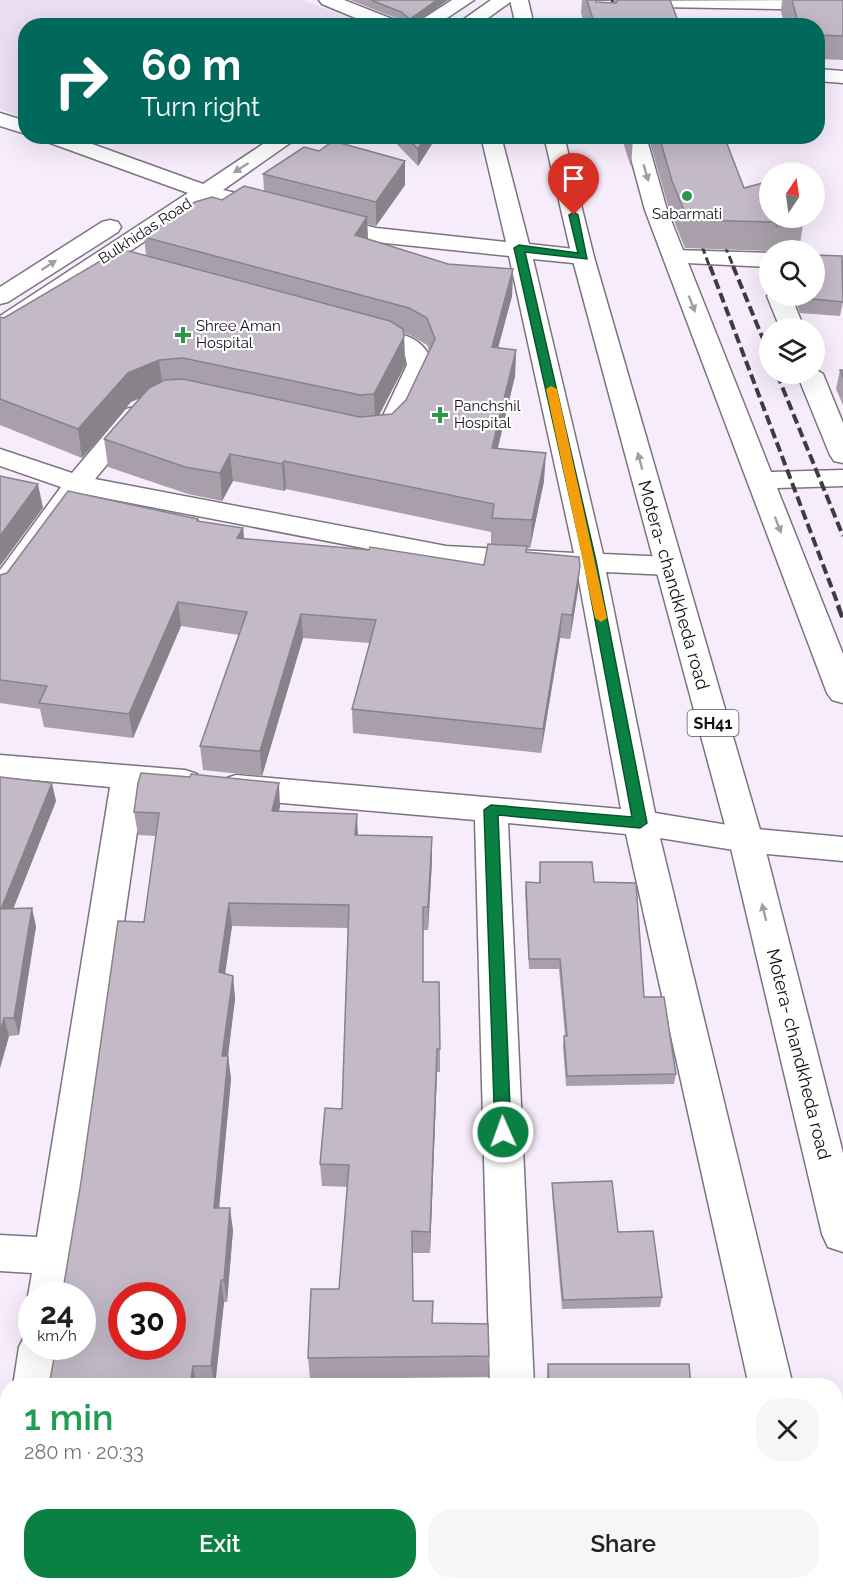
<!DOCTYPE html>
<html lang="en">
<head>
<meta charset="utf-8">
<style>
	:root { --surface:#fff; --page:#f6f6f6; --text:#202124; --muted:#757577; --accent:#0b8043 }
	body { margin:0; font-family:Raleway,sans-serif; background:var(--page); color:var(--text); height:100vh; display:flex; flex-direction:column; font-size:22px; white-space:nowrap }
	* { box-sizing:border-box; margin:0 }
	p { font-size:20px; color:var(--muted) }
	.icon { flex:none; width:33px; height:33px; fill:none; stroke:currentColor; stroke-width:2; stroke-linecap:round; stroke-linejoin:round }
	.map { position:relative; flex:1; overflow:hidden }
	.drawer { position:absolute; left:0px; top:1378px; width:843px; height:212px; display:flex; flex-direction:column; background:var(--surface); border-radius:24px 24px 0 0; box-shadow:0 6px 24px #0002 }
	.drawer>* { flex:none }
	.top-card { position:absolute; left:18px; top:18px; width:807px; height:126px; border-radius:24px; box-shadow:0 6px 24px #0002; background:#00695c; color:#fff; overflow:hidden }
	.needle { width:39px; rotate:13deg }
	.buttons { position:absolute; left:759px; top:162px; display:grid; gap:12px }
	.buttons a { display:grid; place-items:center; width:66px; height:66px; border-radius:50%; background:var(--surface); box-shadow:0 6px 24px #0002; font-size:30px }
	.speed { position:absolute; left:18px; top:1282px; display:flex; gap:12px; font-size:30px; font-weight:700; text-align:center }
	.speed>* { display:grid; place-content:center; width:78px; height:78px; border-radius:50%; background:var(--surface); box-shadow:0 6px 24px #0002; line-height:1 }
	.speed small { font-size:15px; font-weight:400 }
	.speed .limit { border:9px solid #d22; background:#fff; color:#111 }
	.pin { position:absolute; display:grid; place-items:center; width:51px; height:51px; color:#fff; margin:-62px -26px; border-radius:50% 50% 50% 0; rotate:-45deg; box-shadow:0 0 6px #0007 }
	.pin .icon { rotate:45deg }
	.me { position:absolute; width:66px; margin:-33px; rotate:358deg; stroke-linejoin:round; filter:drop-shadow(0 0 4px #0008) }
	.turn { display:flex; align-items:center; gap:21px; height:126px; padding:0 24px; font-size:27px }
	.turn .icon { width:78px; height:78px; stroke-width:2.5 }
	.turn b { display:block; font-size:42px; line-height:51px }
	.round { display:grid; place-items:center; flex:none; width:63px; height:63px; border-radius:24px; background:var(--page) }
	.headline { display:flex; align-items:center; justify-content:space-between; height:102px; padding:0 24px }
	h1 { font-size:36px; font-weight:600; line-height:45px; color:#1e9e55 }
	.button { display:flex; gap:12px; margin-top:auto; padding:12px 24px }
	.button a { flex:1; height:69px; border-radius:24px; background:var(--accent); color:#fff; font-size:24px; font-weight:600; line-height:69px; text-align:center }
	.button a+a { background:var(--page); color:var(--text) }
	.map>svg:first-child { display:block }
</style>
</head>
<body>
<div class="map">
<svg width="843" height="1589" viewBox="0 0 843 1589">
	<rect width="100%" height="100%" fill="#f7ecfb"/>
	<!-- built -->
	<polygon fill="#edddf2" points="0,0 302,0 368,25 26,26 25,118 0,109"/>
	<g fill="none" stroke-linecap="round" stroke-linejoin="round">
		<defs>
			<g id="minor">
				<polygon points="319,0 344,0 400,22 402,26 375,26 322,4"/>
				<polygon points="452,0 474,0 435,26 412,26"/>
				<polygon points="491,0 513,0 477,26 454,26"/>
				<polygon points="843,0 843,10 598,6 589,1"/>
				<polygon points="818,69 843,71 843,83 818,81"/>
				<polygon points="0,113 26,121 26,134 0,126"/>
				<polygon points="39,136 70,136 203,184 275,136 300,136 223,190 278,203 281,208 278,213 270,215 208,199 9,332 0,334 0,316 188,193 42,140"/>
				<polygon points="481,136 501,136 529,244 583,250 591,252 594,257 591,262 583,264 533,259 603,554 669,557 679,560 683,566 679,572 669,575 606,572 655,813 746,828 843,837 843,861 746,852 660,838 793,1386 749,1386 626,834 508,823 534,1386 490,1386 475,820 236,799 224,795 220,787 224,779 236,775 621,809 577,570 446,564 84,494 10,596 0,599 0,570 61,487 0,466 0,449 72,473 126,409 135,407 144,409 148,415 95,479 446,546 574,553 509,256 376,242 315,227 312,222 315,217 323,215 376,228 506,242"/>
				<polygon points="110,220 118,222 121,227 118,232 8,302 0,304 0,287 102,222"/>
				<polygon points="674,250 770,253 770,267 666,262 663,257 666,252"/>
				<polygon points="770,293 770,296 791,296 804,328 780,328 767,296"/>
				<path d="M362,326C392,333 423,331 433,365C424,382 408,432 391,439C382,443 372,441 363,439L359,433L363,427L380,422L407,365L405,355L392,347L353,338L350,333L353,328Z"/>
				<polygon points="814,368 823,374 843,423 843,463 834,461 830,455 797,374 814,374"/>
				<polygon points="0,755 185,770 197,774 201,782 197,790 185,794 143,790 70,1296 32,1296 32,1304 28,1296 32,1273 0,1271 0,1235 37,1237 110,787 0,777"/>
				<polygon points="32,1331 32,1347 63,1347 57,1386 13,1386 19,1347 26,1333"/>
				<polygon points="8,1543 8,1582 29,1582 28,1589 0,1589 0,1546"/>
				<polygon points="836,1569 842,1589 794,1589 793,1582 836,1582"/>
				<polygon points="495,1582 543,1582 544,1589 496,1589"/>
			</g>
			<g id="major">
				<polygon points="510,0 528,0 534,26 516,26"/>
				<polygon points="544,136 564,136 594,257 763,840 843,1153 843,1252 828,1247 822,1234 729,840 572,257"/>
				<polygon points="625,136 646,136 667,210 771,472 843,470 843,486 777,488 843,654 843,703 832,700 827,693 645,210"/>
			</g>
		</defs>
		<!-- minor casing -->
		<use href="#minor" stroke="#7c7380" stroke-width="3"/>
		<!-- major casing -->
		<use href="#major" stroke="#7c7380" stroke-width="3"/>
		<!-- minor -->
		<use href="#minor" fill="#fff" fill-rule="evenodd"/>
		<!-- major -->
		<use href="#major" fill="#fff" fill-rule="evenodd"/>
		<!-- rail-far2 -->
		<g stroke="#403b42" stroke-width="3" stroke-dasharray="8 4" stroke-linecap="butt">
			<polyline points="612,0 621,26"/>
			<polyline points="720,234 734,268"/>
			<polyline points="698,235 710,268"/>
		</g>
		<!-- rail-far1 -->
		<g stroke="#403b42" stroke-width="4" stroke-dasharray="10 4.5" stroke-linecap="butt">
			<polyline points="710,266 839,607"/>
			<polyline points="733,266 770,356"/>
			<polyline points="777,374 843,536"/>
		</g>
		<!-- rail -->
		<polyline stroke="#403b42" stroke-width="4.5" stroke-dasharray="12 6" stroke-linecap="butt" points="838,606 843,619"/>
	</g>
	<!-- wall -->
	<g fill="#a89fab" fill-rule="evenodd">
		<polygon points="350,0 448,0 412,26 408,26 401,20"/>
		<polygon points="582,0 596,0 596,2 613,3 614,0 670,0 680,26 585,26 581,13"/>
		<polygon points="782,0 843,0 843,60 818,59 818,26 789,26 788,20 783,20 781,11"/>
		<polygon points="389,136 437,136 418,166"/>
		<polygon points="621,136 633,136 633,139 631,167"/>
		<polygon points="648,136 724,136 744,188 803,225 799,250 770,251 685,248 669,209"/>
		<path d="M319,151L405,161V185L376,226L367,224L368,239L448,264L513,269L512,296L498,348L516,350L515,376L498,448L544,481L530,548H527V552L578,590L570,639L560,638L541,753L353,733L352,709L370,643L303,638L262,776L203,770L200,746L239,635L181,626L133,738L44,727L40,709L0,703V575L198,519L199,521L243,528L244,539L484,565L491,544V532L286,489L284,491L233,481L222,501L188,494L108,467L104,439L140,398L131,402L82,458L0,425V317L4,318L146,255L144,237L222,200L264,191L263,174ZM404,333L410,335L427,345L429,351L406,400L392,414L379,415L405,365Z"/>
		<polygon points="842,256 843,302 840,316 800,313 794,298 794,296 814,296"/>
		<polygon points="840,370 843,370 843,405 836,389"/>
		<polygon points="0,777 56,801 13,909 36,926 19,1035 9,1036 0,1068"/>
		<polygon points="280,806 279,811 358,835 432,837 432,861 428,930 423,930 423,982 440,1049 440,1072 437,1072 430,1253 413,1253 413,1301 432,1323 489,1356 488,1377 310,1379 308,1358 339,1289 348,1187 322,1186 320,1164 342,1109 348,928 232,926 225,974 233,976 235,999 228,1056 231,1079 219,1208 233,1230 227,1302 224,1302 215,1386 49,1386 144,922 156,836 138,835 134,812"/>
		<polygon points="540,862 594,882 644,997 676,1074 674,1084 566,1086 563,1046 564,1036 565,1036 559,969 529,969 525,892 526,882 539,883"/>
		<polygon points="552,1183 618,1232 662,1297 660,1307 562,1309 552,1193"/>
		<polygon points="548,1364 691,1386 546,1386"/>
	</g>
	<!-- shaded-wall -->
	<g fill="#88828b">
		<polygon points="437,0 448,0 412,26 410,26 410,19"/>
		<polygon points="426,136 437,136 418,166 418,149"/>
		<polygon points="405,161 405,185 376,226 376,202"/>
		<polygon points="367,217 368,242 355,235"/>
		<polygon points="513,269 512,296 491,374 492,347"/>
		<polygon points="404,337 405,365 375,423 374,394"/>
		<polygon points="516,350 515,376 491,475 492,448"/>
		<polygon points="159,360 163,388 131,402 82,458 78,429 128,373"/>
		<polygon points="546,453 544,481 530,548 532,520"/>
		<polygon points="230,454 233,481 222,501 220,473"/>
		<polygon points="284,461 286,489 284,491 282,464"/>
		<polygon points="38,484 43,508 0,566 0,536"/>
		<polygon points="243,528 245,552 237,538"/>
		<polygon points="580,566 578,590 570,639 572,615"/>
		<polygon points="178,602 181,626 133,738 129,714"/>
		<polygon points="301,614 303,638 262,776 260,751"/>
		<polygon points="562,614 560,638 541,753 543,729"/>
		<polygon points="52,783 56,801 6,927 1,909"/>
		<polygon points="279,783 280,806 274,834 272,811"/>
		<polygon points="357,814 358,837 355,835"/>
		<polygon points="432,837 432,861 428,930 428,907"/>
		<polygon points="229,903 232,926 222,995 219,972"/>
		<polygon points="32,908 36,926 19,1035 14,1018"/>
		<polygon points="233,976 235,999 225,1079 222,1056"/>
		<polygon points="4,1018 9,1036 0,1068 0,1033"/>
		<polygon points="437,1049 437,1072 430,1253 430,1232"/>
		<polygon points="228,1056 231,1079 217,1230 214,1208"/>
		<polygon points="230,1208 233,1230 227,1302 224,1280"/>
		<polygon points="221,1280 224,1302 215,1386 211,1366"/>
		<polygon points="193,1366 197,1386 190,1386"/>
		<polygon points="173,1582 180,1582 179,1589 172,1589"/>
	</g>
	<!-- building -->
	<g fill="#c3b9c7" stroke="#88828b" stroke-width="1.5" fill-rule="evenodd">
		<polygon points="371,0 437,0 410,19 401,12"/>
		<polygon points="587,0 596,0 596,2 616,3 618,0 670,0 680,26 595,26"/>
		<polygon points="792,0 843,0 843,36 818,35 818,26 799,26"/>
		<polygon points="405,136 426,136 418,149"/>
		<polygon points="659,136 724,136 744,188 770,181 770,218 799,218 803,225 777,226 774,222 688,220 672,181"/>
		<polygon points="333,141 405,161 376,202 263,174 304,147 319,151"/>
		<polygon points="244,186 367,217 355,235 448,264 513,269 492,347 516,350 492,448 546,453 532,520 492,518 494,504 284,461 282,464 230,454 220,473 185,467 104,439 149,388 165,380 183,379 360,417 392,414 406,400 435,339 427,318 409,308 144,237 195,202 212,197 222,200"/>
		<polygon points="125,250 390,321 403,329 404,337 374,394 360,395 183,358 159,360 128,373 78,429 0,399 0,317 4,318 114,253"/>
		<polygon points="814,255 842,256 843,302 803,298 802,296 814,296"/>
		<polygon points="840,370 843,370 843,378"/>
		<polygon points="0,476 38,484 0,536"/>
		<polygon points="68,491 198,519 197,521 243,528 237,538 369,550 370,547 484,565 488,544 527,546 526,552 579,557 580,566 572,615 562,614 543,729 352,709 376,620 301,614 260,751 200,746 247,612 178,602 129,714 39,703 47,686 0,680 0,575 7,573"/>
		<path d="M141,773L190,777L191,774L279,783L272,811L357,814L355,835L432,837L428,907H423V982H439L440,1049H437L430,1232L412,1231L413,1301H433L432,1323L488,1324L489,1356L308,1358L311,1289H339L349,1165L320,1164L325,1108L342,1109L349,905L229,903L219,972L233,976L222,1056H228L214,1208H230L224,1280H221L211,1366H193L190,1386H49L56,1347H82V1296H62L81,1182L118,921L144,922L159,813L134,812L138,783ZM122,1296H172V1347H122Z"/>
		<polygon points="0,777 52,783 1,909 32,908 14,1018 4,1018 0,1033"/>
		<polygon points="540,862 592,862 594,882 636,883 644,997 664,997 676,1074 567,1076 564,1036 567,1036 560,959 529,959 526,882 540,883"/>
		<polygon points="612,1181 618,1232 653,1231 662,1297 563,1300 552,1183"/>
		<polygon points="548,1364 689,1364 691,1386 549,1386"/>
		<polygon points="26,1582 173,1582 172,1589 25,1589"/>
		<rect x="267" y="1582" width="72" height="7"/>
	</g>
	<!-- one-way arrows -->
	<defs><path id="oneway-solid" d="M-6-.8H1V-3.2L6.5 0L1 3.2V.8H-6Z" transform="scale(1.5)"/></defs>
	<g fill="#a19fa1">
		<use href="#oneway-solid" transform="translate(241 168) rotate(147)"/>
		<use href="#oneway-solid" transform="translate(646 173) rotate(74)"/>
		<use href="#oneway-solid" transform="translate(49 265) rotate(-33)"/>
		<use href="#oneway-solid" transform="translate(692 304) rotate(69)"/>
		<use href="#oneway-solid" transform="translate(640 461) rotate(-105)"/>
		<use href="#oneway-solid" transform="translate(778 525) rotate(69)"/>
		<use href="#oneway-solid" transform="translate(764 912) rotate(-104)"/>
	</g>
	<!-- route -->
	<polygon fill="#0b8043" stroke="#07532c" stroke-width="1.5" points="574,212 578,215 587,259 525,252 596,561 647,823 640,828 498,815 511,1132 509,1137 497,1137 495,1132 484,810 491,805 632,817 584,561 514,248 519,245 578,253 569,215"/>
	<!-- slow -->
	<polygon fill="#f59e0b" points="551,386 557,389 607,618 601,622 595,618 546,389"/>
	<!-- markers -->
	<g fill="#2c964d" stroke="#fff" stroke-width="2">
		<circle cx="687" cy="196" r="6"/>
		<path d="M180 326h6v6h6v6h-6v6h-6v-6h-6v-6h6z"/>
		<path d="M437 406h6v6h6v6h-6v6h-6v-6h-6v-6h6z"/>
	</g>
	<g text-anchor="middle" dominant-baseline="central" stroke-width="4.5" stroke-linejoin="round" paint-order="stroke">
		<!-- far-poi labels -->
		<g font-size="15" fill="#131015" stroke="#fff" text-anchor="start">
			<text x="687" y="214" text-anchor="middle">Sabarmati</text>
			<text x="196" y="326">Shree Aman<tspan x="196" dy="17">Hospital</tspan></text>
			<text x="454" y="406">Panchshil<tspan x="454" dy="17">Hospital</tspan></text>
		</g>
		<!-- far-street labels -->
		<g font-size="15" fill="#131015" stroke="#fff">
			<text transform="translate(145 231) rotate(-33)">Bulkhidas Road</text>
		</g>
		<!-- shield labels -->
		<rect fill="#fff" stroke="#5a585b" stroke-width="1.5" x="687.5" y="710" width="51" height="26" rx="4.5"/>
		<g font-size="16" font-weight="bold" fill="#131015">
			<text x="713" y="723">SH41</text>
		</g>
		<!-- street labels -->
		<g font-size="18" fill="#131015" stroke="#fff">
			<text transform="translate(674 585) rotate(74)">Motera- chandkheda road</text>
			<text transform="translate(799 1054) rotate(76)">Motera- chandkheda road</text>
		</g>
	</g>
</svg>
<div class="buttons">
<a><svg class="needle" viewBox="-14 -14 28 28"><path d="M0-13l5 13h-10z" fill="#e53935"/><path d="M0 13l5-13h-10z" fill="#757577"/></svg></a>
<a><svg class="icon" aria-label="search" viewBox="0 0 24 24"><circle cx="10" cy="10" r="6"/><path d="M15 15l6 6"/></svg></a>
<a><svg class="icon" aria-label="layers" viewBox="0 0 24 24"><path d="M12 4l9 5-9 5-9-5zM3 14l9 5 9-5"/></svg></a>
</div>
<div class="speed"><div>24<small>km/h</small></div><div class="limit">30</div></div>
<div class="pin" style="left:574px;top:215px;background:#d93025"><svg class="icon" aria-label="arrive" viewBox="0 0 24 24"><path d="M6 21V4h12l-3 4 3 4H6"/></svg></div>
<svg class="me" style="left:503px;top:1132px" viewBox="-20 -20 40 40"><circle r="17" fill="#0b8043" stroke="#fff" stroke-width="3"/><path d="M0-11L8 9 0 5-8 9z" fill="#fff"/></svg>
<div class="top-card">
<div class="turn"><svg class="icon" aria-label="right" viewBox="0 0 24 24"><path d="M7 20v-9h11M14 6l5 5-5 5"/></svg><div><b>60 m</b>Turn right</div></div>
</div>
<section class="drawer">
<div class="headline"><div><h1>1 min</h1><p>280 m · 20:33</p></div><a class="round"><svg class="icon" aria-label="close" viewBox="0 0 24 24"><path d="M6 6l12 12M18 6L6 18"/></svg></a></div>
<div class="button"><a>Exit</a><a>Share</a></div>
</section>
</div>
</body>
</html>
